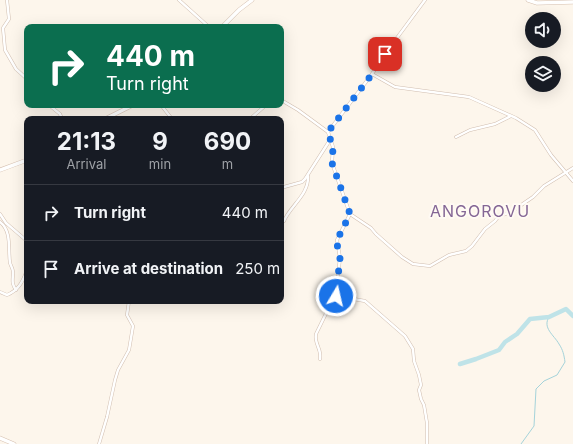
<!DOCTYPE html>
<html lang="en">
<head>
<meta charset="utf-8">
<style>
	:root { --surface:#171b24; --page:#20242c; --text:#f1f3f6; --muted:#9ea1a6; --line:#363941 }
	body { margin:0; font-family:Inter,sans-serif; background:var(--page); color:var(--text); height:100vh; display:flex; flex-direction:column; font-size:15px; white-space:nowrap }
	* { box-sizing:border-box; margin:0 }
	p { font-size:13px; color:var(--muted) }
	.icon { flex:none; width:22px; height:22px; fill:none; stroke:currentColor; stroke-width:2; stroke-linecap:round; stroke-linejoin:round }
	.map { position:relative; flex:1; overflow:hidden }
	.panel { position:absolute; left:24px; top:116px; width:260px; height:188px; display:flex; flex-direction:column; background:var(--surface); border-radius:8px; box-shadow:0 4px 16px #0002 }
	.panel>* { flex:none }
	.hud { position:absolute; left:24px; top:24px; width:260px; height:84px; border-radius:8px; box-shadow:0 4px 16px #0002; background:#0b6e4f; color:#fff; overflow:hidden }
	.buttons { position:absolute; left:525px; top:12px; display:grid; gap:8px }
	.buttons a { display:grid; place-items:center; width:36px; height:36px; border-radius:50%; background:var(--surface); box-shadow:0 4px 16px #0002; font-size:20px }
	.pin { position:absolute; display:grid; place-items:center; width:34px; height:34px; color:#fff; margin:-17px; border-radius:8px; box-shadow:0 2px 6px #0006 }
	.me { position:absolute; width:44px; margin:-22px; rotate:9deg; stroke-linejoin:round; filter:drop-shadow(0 0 3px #0008) }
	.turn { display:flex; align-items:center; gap:14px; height:84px; padding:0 16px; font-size:18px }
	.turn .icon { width:52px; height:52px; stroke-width:2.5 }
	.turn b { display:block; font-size:28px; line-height:34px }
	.eta { display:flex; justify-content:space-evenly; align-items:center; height:68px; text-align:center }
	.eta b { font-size:24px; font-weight:700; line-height:28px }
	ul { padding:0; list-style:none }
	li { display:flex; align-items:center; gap:12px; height:56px; padding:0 16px; border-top:1px solid var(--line) }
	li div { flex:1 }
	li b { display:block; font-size:15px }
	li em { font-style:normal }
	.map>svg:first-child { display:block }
</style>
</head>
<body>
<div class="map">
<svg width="573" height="444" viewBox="0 0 573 444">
	<rect width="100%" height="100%" fill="#fdf6ec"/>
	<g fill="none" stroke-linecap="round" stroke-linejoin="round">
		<!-- stream -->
		<path stroke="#a5d3da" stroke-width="1" d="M521,444L534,426L536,389L544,381L557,375L565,362C564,355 563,350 559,344C554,335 542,328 549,317"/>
		<!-- river -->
		<polyline stroke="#bfe3e8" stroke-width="4.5" points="460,364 476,359 499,350 505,342 517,334 530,319 549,317 566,309 573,316"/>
		<defs>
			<g id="street">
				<polyline points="7,0 9,19 3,28 5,50 16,69 27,79"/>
				<polyline points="179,0 209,27"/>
				<polyline points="372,74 395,87 469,97 516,118 535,130 551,155 573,181"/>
				<polyline points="281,100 298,110 328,132 333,147 332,163 350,214 371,228 376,234 402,257 413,264 430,266 449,255 466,251 472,246 485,229 495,221 499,216 511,212 533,197 544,186 573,168"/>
				<polyline points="49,105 60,114 62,119"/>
				<polyline points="161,105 172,119"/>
				<polyline points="250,119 266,105"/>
				<polyline points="328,132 372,74 385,54 425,0"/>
				<polyline points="456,137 470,130 495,124 511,116"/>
				<polyline points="284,187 302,182 305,179 330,140"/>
				<polyline points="478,208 499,216"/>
				<polyline points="0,214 6,223 27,241"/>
				<polyline points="350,214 337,240 340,258 336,293 348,298 365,301 405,336 413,349 414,361 419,375 421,385 419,390 421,399 424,405 427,423 427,444"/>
				<path d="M284,221C290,206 309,195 308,176"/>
				<path d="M0,222C12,231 8,250 10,263C11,266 13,269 13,272C13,280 11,283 16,290"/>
				<path d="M0,292L7,295C19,290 23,281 27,270"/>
				<path d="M320,359C322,349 314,344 316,334L336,293"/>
				<polyline points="99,444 107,417 115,380 118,370 129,350 133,326 127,315 129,301"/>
			</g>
			<g id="secondary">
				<polyline points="528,0 537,3 573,2"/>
				<polyline points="222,27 239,10 252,0"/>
				<polyline points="105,119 133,105"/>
				<polyline points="0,170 27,160"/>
				<polyline points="0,438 14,444"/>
			</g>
		</defs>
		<!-- street casing -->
		<use href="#street" stroke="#d1beb0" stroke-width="3.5"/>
		<!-- secondary casing -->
		<use href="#secondary" stroke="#d6c0b0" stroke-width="4.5"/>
		<!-- street -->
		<use href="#street" stroke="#fff" stroke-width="2.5"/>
		<!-- secondary -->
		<use href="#secondary" stroke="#fff" stroke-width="3.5"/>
	</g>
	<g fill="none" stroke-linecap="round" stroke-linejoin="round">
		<!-- route -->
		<polyline stroke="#1a73e8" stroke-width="7" stroke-dasharray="0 12.6" points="336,296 340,258 337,244 337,240 350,214 332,163 333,148 328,132 372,74 385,54"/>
	</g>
	<g text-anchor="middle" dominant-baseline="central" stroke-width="4" stroke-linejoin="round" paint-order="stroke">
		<!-- quarter labels -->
		<g font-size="16" letter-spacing="1" fill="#846695" stroke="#fffaf3">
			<text x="480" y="211">ANGOROVU</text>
		</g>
	</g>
</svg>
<div class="buttons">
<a><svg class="icon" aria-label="sound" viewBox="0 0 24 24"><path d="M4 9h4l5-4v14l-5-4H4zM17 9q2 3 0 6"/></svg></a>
<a><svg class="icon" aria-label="layers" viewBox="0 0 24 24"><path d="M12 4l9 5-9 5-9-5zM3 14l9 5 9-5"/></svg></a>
</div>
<div class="pin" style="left:385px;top:54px;background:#d93025"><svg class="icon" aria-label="arrive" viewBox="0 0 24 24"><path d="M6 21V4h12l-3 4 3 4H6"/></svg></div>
<svg class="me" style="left:336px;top:296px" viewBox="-20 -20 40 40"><circle r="17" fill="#1a73e8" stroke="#fff" stroke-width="3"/><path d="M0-11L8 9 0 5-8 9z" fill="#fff"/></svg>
<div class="hud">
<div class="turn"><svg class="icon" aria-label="right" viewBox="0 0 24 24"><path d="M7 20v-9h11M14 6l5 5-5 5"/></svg><div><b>440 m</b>Turn right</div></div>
</div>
<section class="panel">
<div class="eta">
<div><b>21:13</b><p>Arrival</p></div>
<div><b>9</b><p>min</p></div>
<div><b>690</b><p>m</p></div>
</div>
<ul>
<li><svg class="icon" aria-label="right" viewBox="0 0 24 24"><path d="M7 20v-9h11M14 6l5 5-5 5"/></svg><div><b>Turn right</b></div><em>440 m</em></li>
<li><svg class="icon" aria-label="arrive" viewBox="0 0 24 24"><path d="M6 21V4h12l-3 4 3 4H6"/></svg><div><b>Arrive at destination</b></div><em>250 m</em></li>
</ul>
</section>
</div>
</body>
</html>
